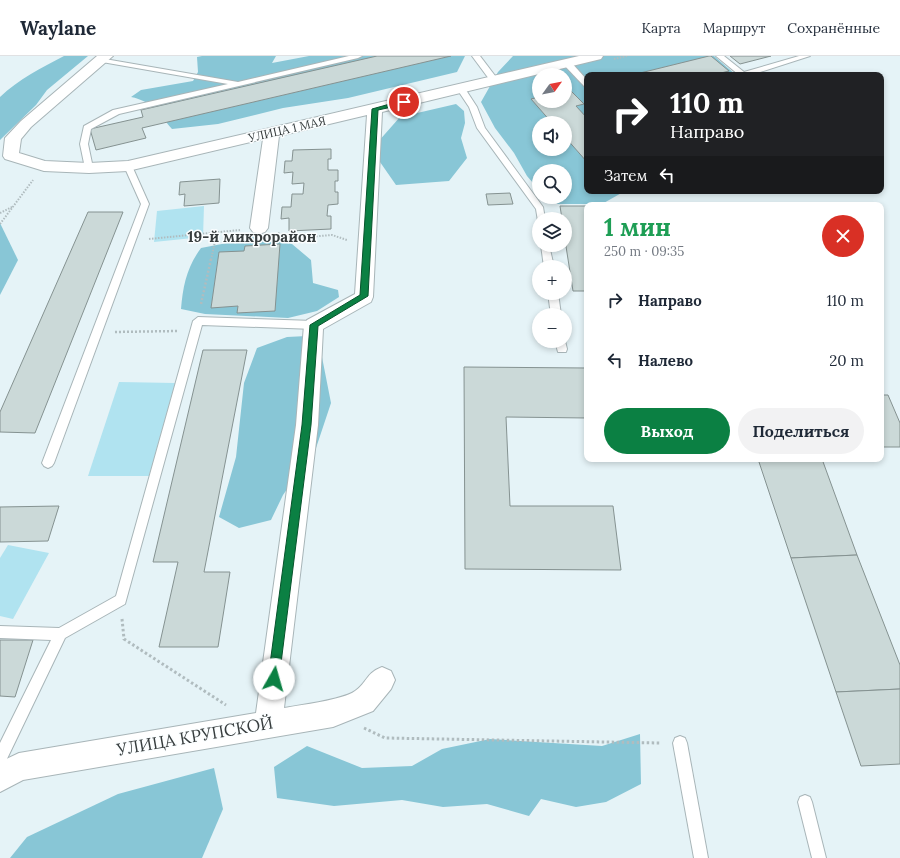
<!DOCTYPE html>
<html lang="ru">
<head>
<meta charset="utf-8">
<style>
	:root { --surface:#fff; --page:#f2f2f3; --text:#1f2937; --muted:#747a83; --line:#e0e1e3; --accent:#0b8043 }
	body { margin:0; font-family:Lora,serif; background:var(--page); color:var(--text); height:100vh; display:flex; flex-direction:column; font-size:15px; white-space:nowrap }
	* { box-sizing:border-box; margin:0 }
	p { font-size:13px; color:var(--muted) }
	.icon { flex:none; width:22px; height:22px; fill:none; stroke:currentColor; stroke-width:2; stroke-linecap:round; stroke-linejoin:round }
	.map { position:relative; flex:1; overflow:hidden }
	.side { position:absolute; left:584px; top:146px; width:300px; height:260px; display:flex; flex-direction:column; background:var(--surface); border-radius:8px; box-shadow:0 2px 6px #0003 }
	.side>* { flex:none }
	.hud { position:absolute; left:584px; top:16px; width:300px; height:122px; border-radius:8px; box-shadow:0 2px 6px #0003; background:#202124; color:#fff; overflow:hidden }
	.needle { width:26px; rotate:57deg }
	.tools { position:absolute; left:532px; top:12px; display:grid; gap:8px }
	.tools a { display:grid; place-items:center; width:40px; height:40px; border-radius:50%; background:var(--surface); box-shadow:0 2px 6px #0003; font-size:20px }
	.pin { position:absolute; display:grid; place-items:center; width:34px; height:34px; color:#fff; margin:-17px; border:2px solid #fff; border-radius:50%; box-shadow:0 1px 4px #0007 }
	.me { position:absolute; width:44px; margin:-22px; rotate:7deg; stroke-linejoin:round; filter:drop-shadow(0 0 3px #0008) }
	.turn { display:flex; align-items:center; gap:14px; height:84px; padding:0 20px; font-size:18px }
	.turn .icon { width:52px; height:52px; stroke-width:2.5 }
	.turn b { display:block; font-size:28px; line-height:34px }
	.then { display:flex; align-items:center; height:38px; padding:0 20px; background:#0003; gap:8px; font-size:15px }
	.round { display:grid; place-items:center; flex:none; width:42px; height:42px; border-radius:21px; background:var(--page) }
	.headline { display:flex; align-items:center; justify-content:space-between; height:68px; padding:0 20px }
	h1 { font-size:24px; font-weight:700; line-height:30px; color:#1e9e55 }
	.button { display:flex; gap:8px; margin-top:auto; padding:8px 20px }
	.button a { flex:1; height:46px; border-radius:24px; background:var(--accent); color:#fff; font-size:16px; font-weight:700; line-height:46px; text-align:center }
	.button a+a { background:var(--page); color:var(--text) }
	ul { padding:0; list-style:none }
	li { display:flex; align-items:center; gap:12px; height:60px; padding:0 20px }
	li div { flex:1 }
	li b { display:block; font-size:15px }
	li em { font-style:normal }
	header { display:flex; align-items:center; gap:24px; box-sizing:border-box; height:56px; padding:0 20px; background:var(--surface); border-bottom:1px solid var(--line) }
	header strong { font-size:19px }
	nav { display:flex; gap:22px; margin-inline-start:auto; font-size:14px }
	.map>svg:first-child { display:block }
</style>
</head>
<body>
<header>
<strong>Waylane</strong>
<nav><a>Карта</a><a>Маршрут</a><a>Сохранённые</a></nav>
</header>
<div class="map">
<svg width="900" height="802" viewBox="0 0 900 802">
	<rect width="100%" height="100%" fill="#e5f3f7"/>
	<!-- green -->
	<g fill="#b0e3f0">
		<polygon points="204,150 203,181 154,186 157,155"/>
		<polygon points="119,326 175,327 149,420 88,420"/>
		<polygon points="8,489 49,497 13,563 0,560 0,502"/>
	</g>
	<!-- forest -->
	<g fill="#88c6d6" fill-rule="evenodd">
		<path d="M64,0H88L47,34L36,49L0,84V41C19,23 41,12 64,0Z"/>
		<path d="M202,0H276L272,7L309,0H465L457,16L348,42L283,52L218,68L172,73C159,58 152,45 131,41L141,34L193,25L198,16L197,1Z"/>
		<path d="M513,0H714L736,19H587V135H625L602,148H558L545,141H565V115H539V134L527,120L514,97L495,72L481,46L498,16ZM539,19H565V45H539ZM539,67H565V93H539Z"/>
		<polygon points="456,48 464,55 465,67 461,82 467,102 449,125 396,129 380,106 377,87 400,61"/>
		<polygon points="0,167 18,204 0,239"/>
		<path d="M262,178L292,188L311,204L313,227L338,234L339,241L317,255L288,262L205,258L181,253C183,229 187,211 201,192L227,187Z"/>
		<polygon points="307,280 321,296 331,347 316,392 283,439 271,464 239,472 219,461 236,401 244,327 257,292 287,281"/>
		<polygon points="640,678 641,728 606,746 576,751 541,743 529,760 487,748 443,751 402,744 334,750 277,742 274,711 307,690 362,712 412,710 442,693 490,683 602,690"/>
		<polygon points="214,712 223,753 202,802 10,802 27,781 118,738"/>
	</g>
	<!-- building -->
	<g fill="#cbd9d8" stroke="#859291">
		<polygon points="377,0 451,0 142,72 146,82 96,94 90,73 143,61 141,54"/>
		<polygon points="709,0 711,0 729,15 713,19 632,19"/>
		<polygon points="730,0 771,0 740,8"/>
		<polygon points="569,33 584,48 576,50 587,62 587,106 565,81 565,67 552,67 531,43 539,41 539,45 565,45 565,34"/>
		<polygon points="331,93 331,103 328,103 328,114 338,114 338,125 335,125 335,136 338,136 338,148 328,149 327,160 331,160 331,173 289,175 289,162 281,163 282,151 291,151 292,138 303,138 304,127 292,128 293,116 284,117 285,105 292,105 293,94"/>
		<polygon points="220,123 219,147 184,150 185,138 179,139 180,126"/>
		<polygon points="510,137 513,148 488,149 486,138"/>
		<polygon points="560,150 587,150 587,235 573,235 565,184 565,163 562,163"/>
		<polygon points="88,156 123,156 35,377 0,376 0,356"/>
		<polygon points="280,188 275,255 237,257 238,250 211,252 219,196 244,195 245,190"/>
		<polygon points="203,294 247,294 204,516 230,516 218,591 159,591 178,506 153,506"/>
		<polygon points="464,311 587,312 587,362 506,361 510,450 613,450 621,514 465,513"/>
		<polygon points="881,339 888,339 900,367 900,391 881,391"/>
		<polygon points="758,403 822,403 857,499 791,502"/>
		<polygon points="59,450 48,485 0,486 0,451"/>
		<polygon points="857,499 900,609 900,633 836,636 791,502"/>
		<polygon points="0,584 33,584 15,641 0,640"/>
		<polygon points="900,633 900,708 861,710 836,636"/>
	</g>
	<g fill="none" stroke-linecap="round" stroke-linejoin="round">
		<defs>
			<g id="lane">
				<polygon points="349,0 362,0 358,2 119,58 91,73 88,88 93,112 89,115 85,112 80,88 84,70 113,54 228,28 102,6 98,4 99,2 238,26"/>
				<polygon points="472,0 480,0 499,25 498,27 492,27"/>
				<polygon points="716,0 724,0 744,16 799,0 810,0 751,19 739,19"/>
				<polygon points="564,5 570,5 587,24 587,30 584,30 564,9"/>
				<polygon points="458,31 464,31 477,51 485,72 543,151 545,163 539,163 538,165 536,153 477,72 469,51 457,33"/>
				<polygon points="125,108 128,108 132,110 149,148 54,407 52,410 48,412 44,410 42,407 141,148 124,110"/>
				<polygon points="541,189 549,189 554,211 544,211"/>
				<polygon points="548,237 558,237 561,259 551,259"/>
				<polygon points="198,261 314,265 319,269 314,273 202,269 125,548 65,582 5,707 0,709 0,687 51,584 0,582 0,570 59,572 116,540 193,265"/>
				<polygon points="555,285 565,285 567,293 566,296 558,296"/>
				<polygon points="680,680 685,682 687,687 708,802 694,802 673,687 675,682"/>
				<polygon points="805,739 810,741 812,746 826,802 812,802 798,746 800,741"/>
			</g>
			<path id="street" d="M97,0H113L31,71L21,83L19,97L45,105L89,107L128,105L579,0H603L601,3L382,56L373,241L371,246L323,273L318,369L284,652C300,649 343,644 355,635C367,627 366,617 382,611L391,615L395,624L391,633L373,655L333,671L23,724L0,736V706L19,697L256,657L296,369L304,269L307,264L355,238L367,59L279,80L268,172L265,176L259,178L253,176L250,172L263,83L128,115L89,117L44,115L5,103L3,100L5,82L21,65Z"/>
		</defs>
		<!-- lane casing -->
		<use href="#lane" stroke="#a8b5b8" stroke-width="2"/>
		<!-- street casing -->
		<use href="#street" stroke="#a8b5b8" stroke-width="2"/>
		<!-- path-far2 -->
		<g stroke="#b0bcbf" stroke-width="2" stroke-dasharray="1.5 1.5" stroke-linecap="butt">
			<polyline points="614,3 627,0"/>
			<polyline points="0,157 12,151"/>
			<polyline points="0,168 33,124"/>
			<polyline points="278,177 294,182 332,179 347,184"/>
			<polyline points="149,183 240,174"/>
			<polyline points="211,204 217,176"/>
		</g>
		<!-- path-far1 -->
		<g stroke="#b0bcbf" stroke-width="2.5" stroke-dasharray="2 2" stroke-linecap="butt">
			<polyline points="201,248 211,203"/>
			<polyline points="115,276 178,275"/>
		</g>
		<!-- path -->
		<g stroke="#b0bcbf" stroke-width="3" stroke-dasharray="2.5 2.5" stroke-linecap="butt">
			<polyline points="122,563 124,583 226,649"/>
			<polyline points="364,672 385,682 661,687"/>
		</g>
		<!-- lane -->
		<use href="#lane" fill="#fff" fill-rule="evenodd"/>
		<!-- street -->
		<use href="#street" fill="#fff" fill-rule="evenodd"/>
	</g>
	<!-- route -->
	<polygon fill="#0b8043" stroke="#07532c" points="404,44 406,45 406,48 378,54 368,240 318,270 311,369 279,623 278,627 274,629 270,627 268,623 302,369 310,269 360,239 372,53"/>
	<g text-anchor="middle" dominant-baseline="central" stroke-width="3" stroke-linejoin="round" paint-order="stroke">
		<!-- far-street labels -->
		<g font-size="12" fill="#373d3e" stroke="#fbfeff">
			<text transform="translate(287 73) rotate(-13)">УЛИЦА 1 МАЯ</text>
		</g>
		<!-- neighbourhood labels -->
		<g font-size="15" font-weight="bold" fill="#373d3e" stroke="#fbfeff">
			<text x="252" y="180">19-й микрорайон</text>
		</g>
		<!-- near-street labels -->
		<g font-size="17" fill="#373d3e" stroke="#fbfeff">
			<text transform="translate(195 680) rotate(-10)">УЛИЦА КРУПСКОЙ</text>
		</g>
	</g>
</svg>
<div class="tools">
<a><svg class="needle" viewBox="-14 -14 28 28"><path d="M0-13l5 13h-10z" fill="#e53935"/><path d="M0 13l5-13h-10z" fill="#747a83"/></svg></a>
<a><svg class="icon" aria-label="sound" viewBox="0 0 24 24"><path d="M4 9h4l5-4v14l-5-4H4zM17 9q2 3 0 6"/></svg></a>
<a><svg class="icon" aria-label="search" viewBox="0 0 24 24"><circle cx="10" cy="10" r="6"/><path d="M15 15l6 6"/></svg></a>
<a><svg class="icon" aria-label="layers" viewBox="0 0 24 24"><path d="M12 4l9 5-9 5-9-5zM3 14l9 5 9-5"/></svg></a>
<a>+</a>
<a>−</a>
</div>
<div class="pin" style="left:404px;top:46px;background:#d93025"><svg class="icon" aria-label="arrive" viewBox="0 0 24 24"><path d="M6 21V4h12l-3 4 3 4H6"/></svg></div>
<svg class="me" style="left:274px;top:623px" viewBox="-20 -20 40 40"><circle r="19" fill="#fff"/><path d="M0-13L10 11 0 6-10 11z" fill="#0b8043"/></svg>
<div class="hud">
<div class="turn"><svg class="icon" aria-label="right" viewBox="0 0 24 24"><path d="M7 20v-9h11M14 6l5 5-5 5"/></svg><div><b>110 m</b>Направо</div></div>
<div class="then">Затем<svg class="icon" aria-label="left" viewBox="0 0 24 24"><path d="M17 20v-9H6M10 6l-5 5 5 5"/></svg></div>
</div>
<section class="side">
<div class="headline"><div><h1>1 мин</h1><p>250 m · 09:35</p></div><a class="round" style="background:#d93025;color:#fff"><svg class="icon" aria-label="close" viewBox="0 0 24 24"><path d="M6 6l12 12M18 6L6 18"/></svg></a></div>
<ul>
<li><svg class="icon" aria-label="right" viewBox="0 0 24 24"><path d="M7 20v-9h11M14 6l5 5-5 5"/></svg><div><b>Направо</b></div><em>110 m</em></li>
<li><svg class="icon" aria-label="left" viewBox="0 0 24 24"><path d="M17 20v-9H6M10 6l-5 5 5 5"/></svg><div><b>Налево</b></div><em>20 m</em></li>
</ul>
<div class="button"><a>Выход</a><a>Поделиться</a></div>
</section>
</div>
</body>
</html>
